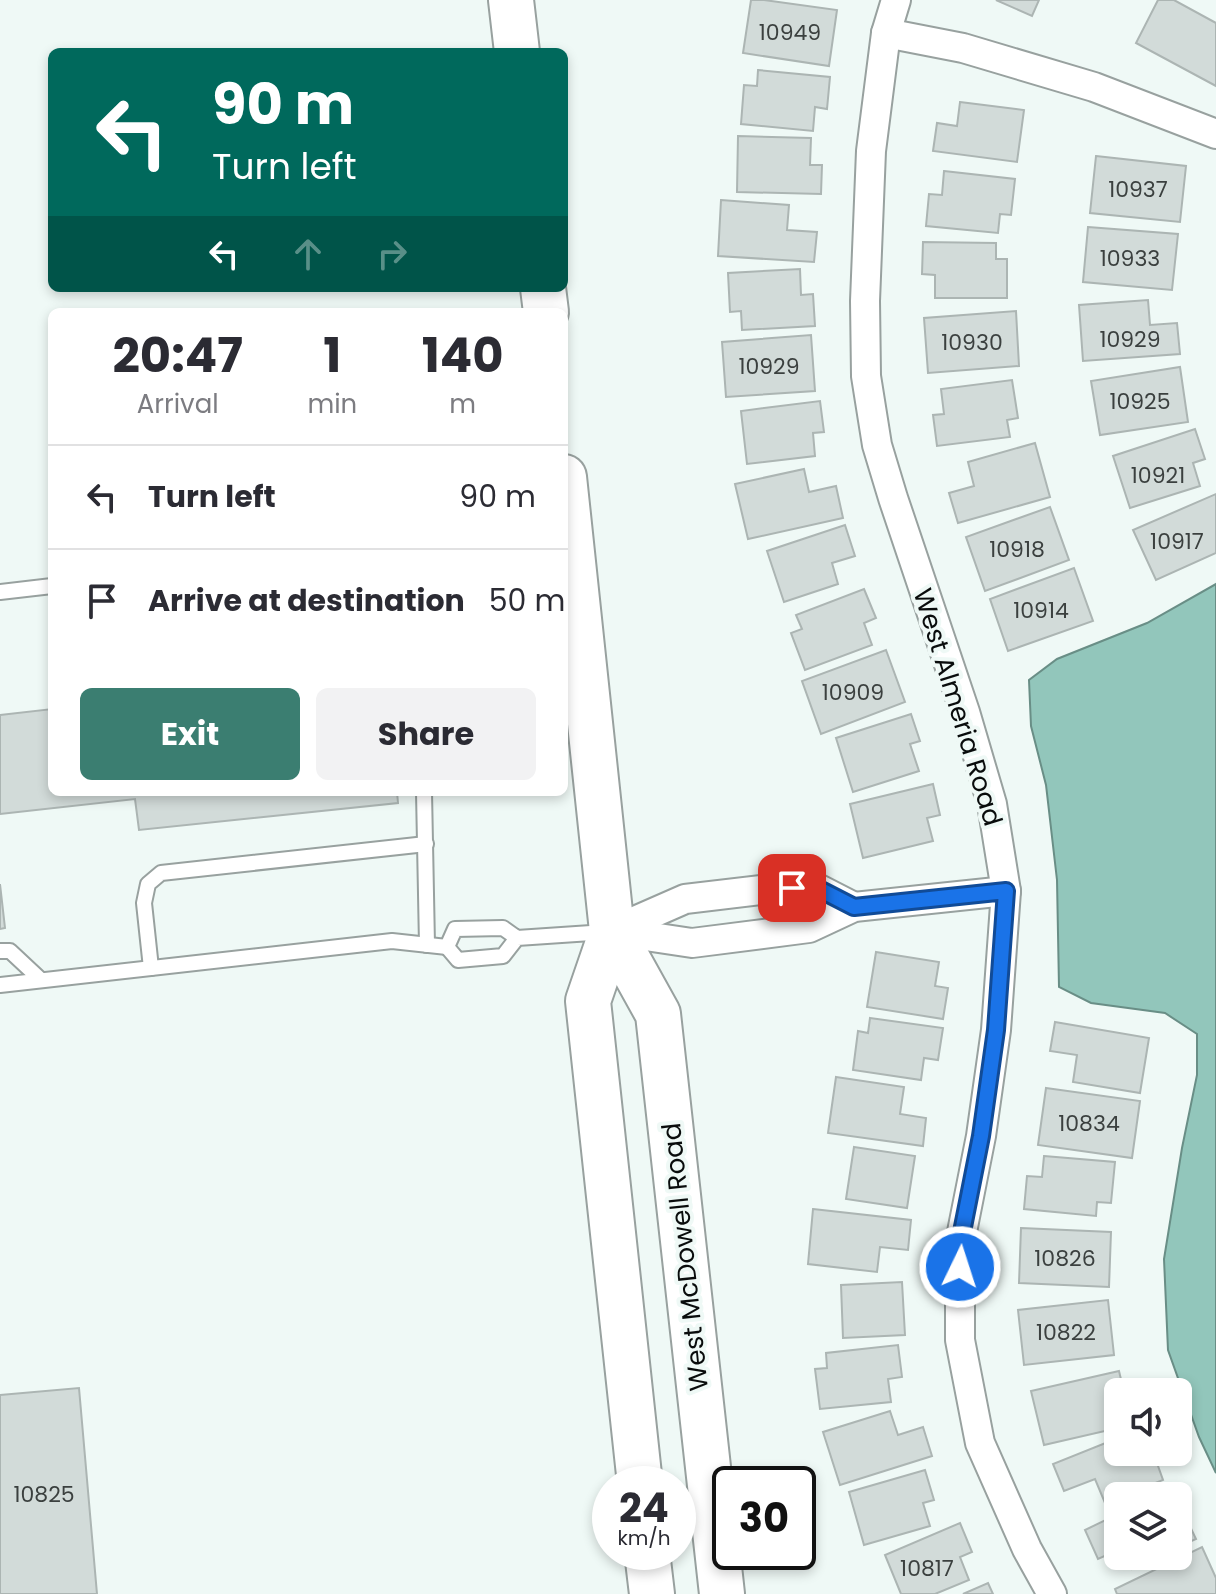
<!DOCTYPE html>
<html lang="en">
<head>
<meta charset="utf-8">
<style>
	:root { --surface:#fff; --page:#f2f2f3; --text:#2b2b33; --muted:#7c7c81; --line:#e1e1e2; --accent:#3b7e71 }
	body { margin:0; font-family:Poppins,sans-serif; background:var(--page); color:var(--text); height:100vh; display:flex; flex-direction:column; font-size:30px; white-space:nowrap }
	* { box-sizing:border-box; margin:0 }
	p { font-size:26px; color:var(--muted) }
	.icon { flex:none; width:44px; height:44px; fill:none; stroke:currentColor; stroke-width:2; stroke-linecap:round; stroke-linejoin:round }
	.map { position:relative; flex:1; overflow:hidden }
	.sheet { position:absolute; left:48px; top:308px; width:520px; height:488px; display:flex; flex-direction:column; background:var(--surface); border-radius:12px; box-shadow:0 4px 12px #0003 }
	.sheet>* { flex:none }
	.top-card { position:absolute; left:48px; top:48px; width:520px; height:244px; border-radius:12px; box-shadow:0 4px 12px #0003; background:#00695c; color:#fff; overflow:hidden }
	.tools { position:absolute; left:1104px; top:1378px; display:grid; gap:16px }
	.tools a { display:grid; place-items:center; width:88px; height:88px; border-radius:12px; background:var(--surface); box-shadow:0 4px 12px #0003; font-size:40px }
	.speed { position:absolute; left:592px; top:1466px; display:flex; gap:16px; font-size:40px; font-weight:700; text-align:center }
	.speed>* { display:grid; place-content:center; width:104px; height:104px; border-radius:50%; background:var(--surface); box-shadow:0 4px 12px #0003; line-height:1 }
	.speed small { font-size:20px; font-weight:400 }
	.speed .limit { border:4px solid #111; border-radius:12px; background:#fff; color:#111 }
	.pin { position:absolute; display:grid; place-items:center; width:68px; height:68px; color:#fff; margin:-34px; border-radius:16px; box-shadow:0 4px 12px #0006 }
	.me { position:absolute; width:88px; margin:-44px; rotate:4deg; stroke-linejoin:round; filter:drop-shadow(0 0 6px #0008) }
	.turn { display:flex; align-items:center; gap:28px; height:168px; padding:0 32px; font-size:36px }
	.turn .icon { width:104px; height:104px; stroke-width:2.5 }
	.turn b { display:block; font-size:56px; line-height:68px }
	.lanes { display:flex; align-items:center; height:76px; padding:0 32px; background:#0003; justify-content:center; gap:40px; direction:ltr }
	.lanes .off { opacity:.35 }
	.eta { display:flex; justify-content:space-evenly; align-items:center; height:136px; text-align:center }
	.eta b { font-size:48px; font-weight:700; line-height:56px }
	.primary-button { display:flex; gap:16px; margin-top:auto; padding:16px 32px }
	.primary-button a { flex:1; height:92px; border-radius:12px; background:var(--accent); color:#fff; font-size:32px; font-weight:700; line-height:92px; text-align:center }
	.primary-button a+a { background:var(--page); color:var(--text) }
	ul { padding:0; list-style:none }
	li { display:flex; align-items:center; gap:24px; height:104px; padding:0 32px; border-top:2px solid var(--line) }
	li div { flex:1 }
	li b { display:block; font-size:30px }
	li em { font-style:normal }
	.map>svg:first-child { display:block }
</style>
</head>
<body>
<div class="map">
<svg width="1216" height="1594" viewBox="0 0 1216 1594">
	<rect width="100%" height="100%" fill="#eff9f6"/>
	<!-- water -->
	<polygon fill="#92c6bb" stroke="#698e86" stroke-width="2" points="1216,584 1216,1473 1199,1437 1168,1350 1164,1259 1182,1148 1197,1075 1197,1034 1165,1013 1091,1003 1059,987 1057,880 1046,785 1031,726 1029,680 1057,659 1147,623"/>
	<!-- building -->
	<g fill="#d2dbd9" stroke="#acb5b3" stroke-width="2">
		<polygon points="751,0 764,0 837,10 829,66 743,53"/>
		<polygon points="996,0 1039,0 1032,16"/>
		<polygon points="1158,0 1174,0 1216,23 1216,86 1136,43"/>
		<polygon points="758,70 830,77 827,109 815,107 813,131 741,124 744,85 757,86"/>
		<polygon points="960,102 1024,110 1017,162 933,151 937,123 957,126"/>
		<polygon points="738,136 811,138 810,165 822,165 821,194 737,192"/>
		<polygon points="1096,156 1186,166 1180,222 1090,213"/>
		<polygon points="944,171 1015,179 1011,215 1000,214 998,233 926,226 929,194 942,195"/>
		<polygon points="721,200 789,205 787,230 817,232 814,262 718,256"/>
		<polygon points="1088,227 1178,234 1172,290 1083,282"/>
		<polygon points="923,242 996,243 996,259 1007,259 1007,298 935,298 935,275 922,274"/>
		<polygon points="800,269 801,295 813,294 815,326 742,330 741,311 730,312 728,273"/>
		<polygon points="1148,300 1150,325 1177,323 1180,354 1083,361 1079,305"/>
		<polygon points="1016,311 1019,366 928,373 924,318"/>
		<polygon points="811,335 815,391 726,397 722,342"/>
		<polygon points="1180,367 1188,422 1100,435 1091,381"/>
		<polygon points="1012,380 1018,418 1007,420 1010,437 937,446 933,415 944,414 941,389"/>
		<polygon points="820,401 824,432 813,433 815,456 747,464 741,411"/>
		<polygon points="1195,429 1205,459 1193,463 1200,486 1130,508 1113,456"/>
		<polygon points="1035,443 1050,497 958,523 949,493 974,486 968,462"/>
		<polygon points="804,469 809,492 836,486 843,518 748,539 735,484"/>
		<polygon points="1216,494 1216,553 1156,580 1133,530"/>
		<polygon points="1050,507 1069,560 985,591 966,537"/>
		<polygon points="845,525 855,556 832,563 838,584 784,602 767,551"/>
		<polygon points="1074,568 1093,621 1008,651 990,599"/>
		<polygon points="864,589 876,618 864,623 872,645 805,670 791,633 802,629 796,615"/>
		<polygon points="886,650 905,702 821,734 802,681"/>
		<polygon points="52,709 52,792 397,792 398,803 139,830 135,799 0,814 0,715"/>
		<polygon points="911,714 920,741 910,744 919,771 853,792 836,738"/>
		<polygon points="933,784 940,815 927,818 933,841 863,858 850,804"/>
		<polygon points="0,884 5,928 0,929"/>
		<polygon points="876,952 939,962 935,986 948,988 943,1019 867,1007"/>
		<polygon points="870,1018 943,1028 938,1060 924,1058 921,1080 853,1070 858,1031 868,1033"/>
		<polygon points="1055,1022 1149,1038 1140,1093 1073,1082 1077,1055 1050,1051"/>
		<polygon points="836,1077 904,1087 900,1114 926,1118 923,1146 828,1133"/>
		<polygon points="1046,1088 1140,1101 1132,1158 1038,1145"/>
		<polygon points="854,1147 915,1156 907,1208 846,1199"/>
		<polygon points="1044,1156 1115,1162 1111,1203 1097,1202 1096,1216 1024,1209 1027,1176 1042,1177"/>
		<polygon points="813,1209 911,1220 908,1250 880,1247 877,1272 808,1264"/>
		<polygon points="1021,1228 1111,1232 1109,1287 1019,1283"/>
		<polygon points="902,1282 905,1335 843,1338 841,1285"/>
		<polygon points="1108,1300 1114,1355 1024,1365 1018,1310"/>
		<polygon points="898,1345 902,1377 888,1379 891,1402 820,1409 815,1369 827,1368 826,1353"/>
		<polygon points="1119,1371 1124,1392 1118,1392 1118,1428 1044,1445 1031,1391"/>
		<polygon points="79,1388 97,1594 0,1594 0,1395"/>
		<polygon points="890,1411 898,1435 923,1427 932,1456 840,1485 823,1432"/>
		<polygon points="1118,1438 1118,1452 1153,1452 1163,1480 1123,1496 1118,1496 1118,1498 1105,1503 1095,1479 1064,1491 1053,1464"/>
		<polygon points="925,1470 934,1500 923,1503 930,1526 864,1545 849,1492"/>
		<polygon points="1178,1501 1196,1539 1178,1547"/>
		<polygon points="1118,1514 1118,1550 1098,1559 1085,1530"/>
		<polygon points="960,1523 972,1552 960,1557 969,1580 935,1594 901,1594 885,1555"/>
		<polygon points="1202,1547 1216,1578 1216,1594 1117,1594 1115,1589"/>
		<polygon points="1126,1556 1159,1556 1132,1569"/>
		<polygon points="988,1583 993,1594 963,1594"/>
	</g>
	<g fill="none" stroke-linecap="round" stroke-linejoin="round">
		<defs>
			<g id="service">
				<polyline points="0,592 52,586"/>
				<polyline points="424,792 427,945"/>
				<polyline points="517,938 503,956 458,960 447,947 455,929 503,928 517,938 606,932"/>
				<polyline points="0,951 10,951 41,980"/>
				<polyline points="151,968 144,903 148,884 161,873 426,844"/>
				<polyline points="0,985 392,941 447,947"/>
			</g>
			<g id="minor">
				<polyline points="896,0 886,33 871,151 865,301 866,376 877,445 893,498 965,712 992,804 1006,891 996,1030 981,1136 960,1242 960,1340 980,1443 1027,1549 1052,1594"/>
				<polyline points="886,33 963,48 1094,87 1216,134"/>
				<polyline points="612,931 692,943 809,928 854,907 1006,891"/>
				<polyline points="612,931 685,899 769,889 815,887 854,907"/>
			</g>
			<g id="primary">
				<polyline points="511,0 517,52"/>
				<polyline points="543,288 546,312"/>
				<polyline points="564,477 612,931 658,1014 722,1594"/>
				<polyline points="612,931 588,1001 640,1484"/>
				<polyline points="647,1552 652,1594"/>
			</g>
		</defs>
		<!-- service casing -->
		<use href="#service" stroke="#98a19f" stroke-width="18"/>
		<!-- minor casing -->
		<use href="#minor" stroke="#98a19f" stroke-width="32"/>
		<!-- primary casing -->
		<use href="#primary" stroke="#98a19f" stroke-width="48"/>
		<!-- service -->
		<use href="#service" stroke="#fff" stroke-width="14"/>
		<!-- minor -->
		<use href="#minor" stroke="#fff" stroke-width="28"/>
		<!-- primary -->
		<use href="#primary" stroke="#fff" stroke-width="44"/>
	</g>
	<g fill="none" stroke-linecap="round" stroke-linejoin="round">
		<defs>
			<polyline id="route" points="792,888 815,887 854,907 1006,891 996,1030 981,1136 960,1242 960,1267"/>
		</defs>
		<!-- route casing -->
		<use href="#route" stroke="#114b97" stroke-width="20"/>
		<!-- route -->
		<use href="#route" stroke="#1a73e8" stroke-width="14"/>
	</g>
	<g text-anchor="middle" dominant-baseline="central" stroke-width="8" stroke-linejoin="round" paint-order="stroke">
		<!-- number labels -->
		<g font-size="22" fill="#3b403f">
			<text x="790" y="32">10949</text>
			<text x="1138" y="189">10937</text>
			<text x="1130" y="258">10933</text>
			<text x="1130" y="339">10929</text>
			<text x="972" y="342">10930</text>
			<text x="769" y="366">10929</text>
			<text x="1140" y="401">10925</text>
			<text x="1158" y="475">10921</text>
			<text x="1177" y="541">10917</text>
			<text x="1017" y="549">10918</text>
			<text x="1041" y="610">10914</text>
			<text x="853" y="692">10909</text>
			<text x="1089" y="1123">10834</text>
			<text x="1065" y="1258">10826</text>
			<text x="1066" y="1332">10822</text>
			<text x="44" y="1494">10825</text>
			<text x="927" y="1568">10817</text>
		</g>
		<!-- street labels -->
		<g font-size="26" fill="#090c0c" stroke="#eff9f6">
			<text transform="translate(958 707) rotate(73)">West Almeria Road</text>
			<text transform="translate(685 1257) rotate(-96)">West McDowell Road</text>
		</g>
	</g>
</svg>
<div class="tools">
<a><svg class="icon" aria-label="sound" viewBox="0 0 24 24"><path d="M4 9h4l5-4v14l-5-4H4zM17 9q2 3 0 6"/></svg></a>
<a><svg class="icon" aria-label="layers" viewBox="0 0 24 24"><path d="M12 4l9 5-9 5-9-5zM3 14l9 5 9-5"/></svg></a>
</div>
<div class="speed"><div>24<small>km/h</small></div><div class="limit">30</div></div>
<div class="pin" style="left:792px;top:888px;background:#d93025"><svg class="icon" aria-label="arrive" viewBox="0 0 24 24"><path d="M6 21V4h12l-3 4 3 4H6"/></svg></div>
<svg class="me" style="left:960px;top:1267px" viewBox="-20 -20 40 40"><circle r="17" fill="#1a73e8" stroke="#fff" stroke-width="3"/><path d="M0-11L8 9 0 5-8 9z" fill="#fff"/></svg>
<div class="top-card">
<div class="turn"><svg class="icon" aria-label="left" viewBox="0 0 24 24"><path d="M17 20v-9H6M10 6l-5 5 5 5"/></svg><div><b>90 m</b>Turn left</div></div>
<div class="lanes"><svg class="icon" aria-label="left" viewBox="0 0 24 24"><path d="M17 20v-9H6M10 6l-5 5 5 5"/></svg><svg class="icon off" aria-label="ahead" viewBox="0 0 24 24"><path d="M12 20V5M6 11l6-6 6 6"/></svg><svg class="icon off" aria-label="right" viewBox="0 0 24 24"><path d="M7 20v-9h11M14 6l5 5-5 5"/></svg></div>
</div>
<section class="sheet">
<div class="eta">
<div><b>20:47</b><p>Arrival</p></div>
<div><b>1</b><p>min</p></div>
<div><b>140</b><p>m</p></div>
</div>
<ul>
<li><svg class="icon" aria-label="left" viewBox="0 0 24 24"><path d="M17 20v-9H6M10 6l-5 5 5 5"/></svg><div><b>Turn left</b></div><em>90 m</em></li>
<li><svg class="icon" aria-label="arrive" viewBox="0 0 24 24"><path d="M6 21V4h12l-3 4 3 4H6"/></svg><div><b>Arrive at destination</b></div><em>50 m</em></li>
</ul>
<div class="primary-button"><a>Exit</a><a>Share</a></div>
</section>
</div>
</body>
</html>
